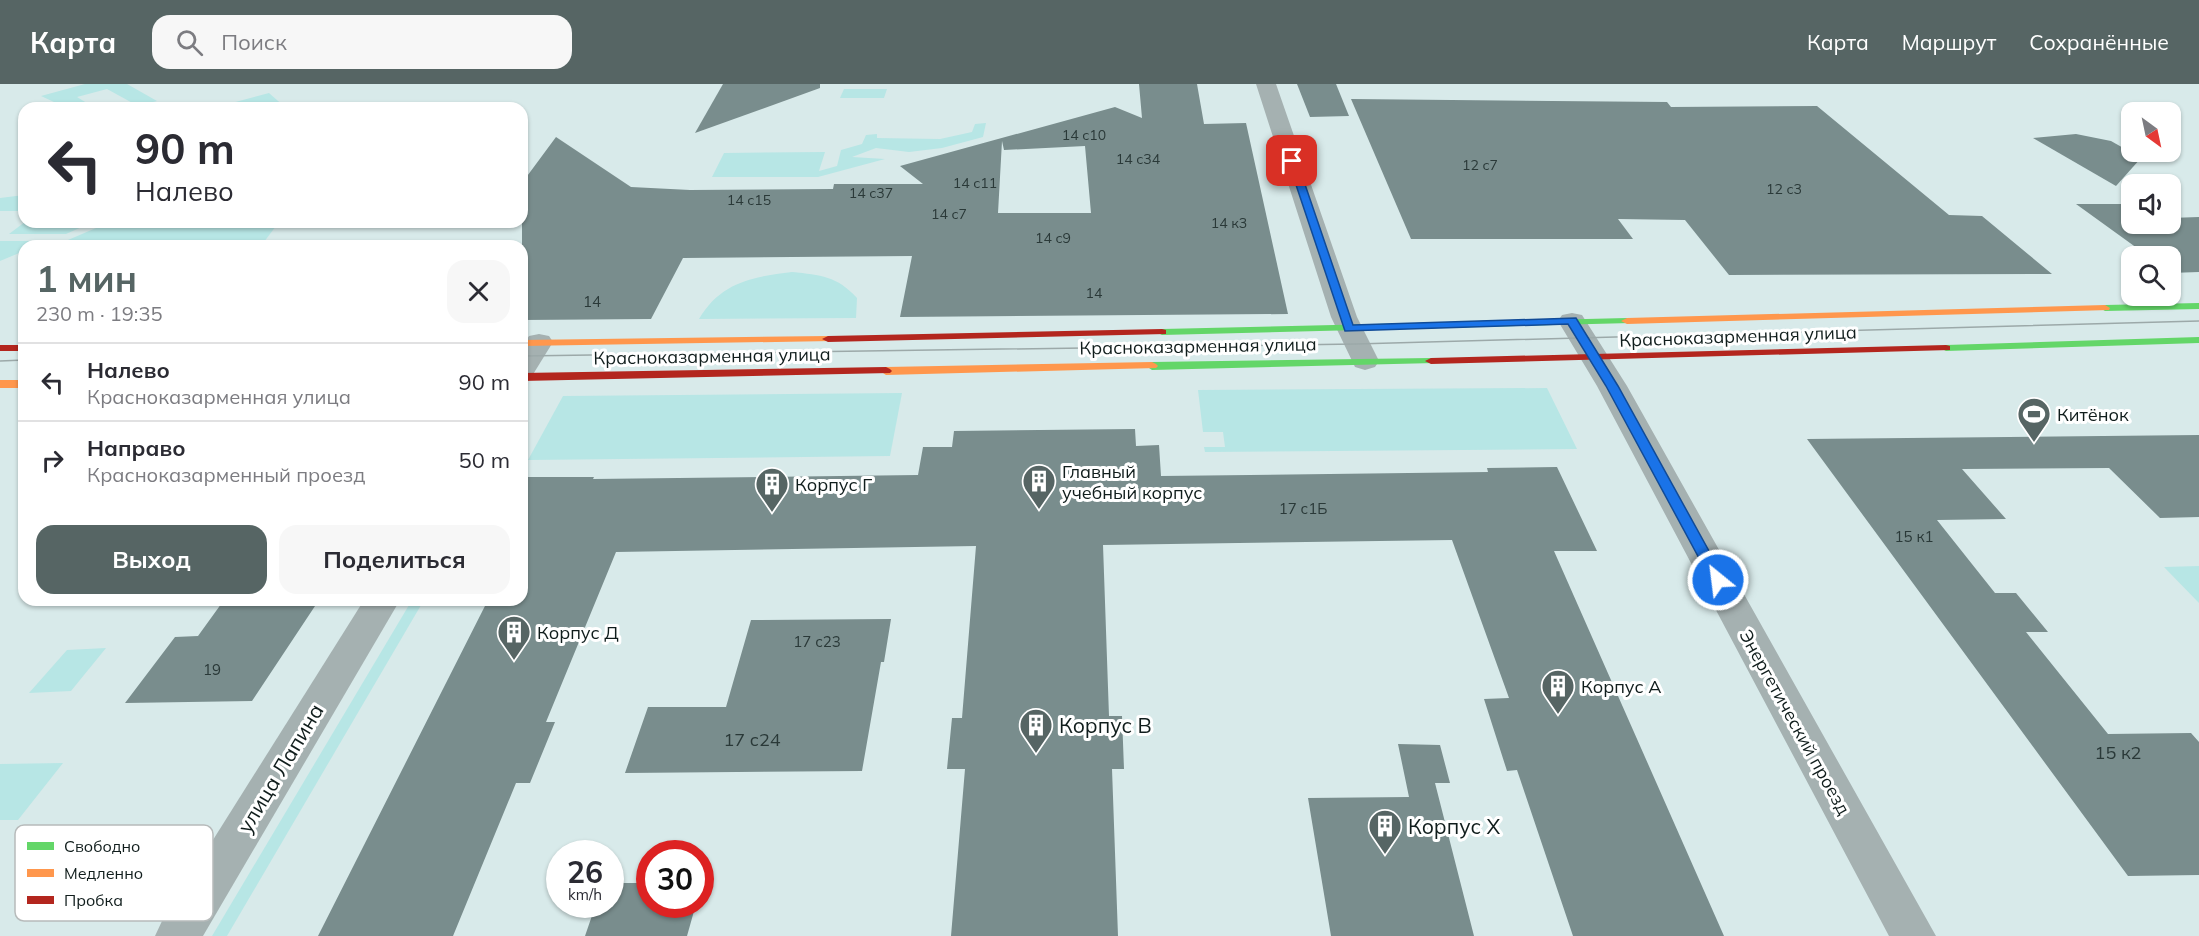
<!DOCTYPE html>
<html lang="ru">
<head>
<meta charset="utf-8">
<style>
	:root { --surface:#fff; --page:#f7f7f7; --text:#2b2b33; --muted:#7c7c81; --line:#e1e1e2; --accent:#566564 }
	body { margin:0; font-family:Mulish,sans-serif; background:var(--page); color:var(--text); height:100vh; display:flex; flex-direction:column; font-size:22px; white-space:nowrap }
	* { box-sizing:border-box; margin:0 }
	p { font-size:20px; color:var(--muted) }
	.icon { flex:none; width:33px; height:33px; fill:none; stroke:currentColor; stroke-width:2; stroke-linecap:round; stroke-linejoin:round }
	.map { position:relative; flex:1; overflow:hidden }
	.panel { position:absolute; left:18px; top:156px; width:510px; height:366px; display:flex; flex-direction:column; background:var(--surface); border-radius:18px; box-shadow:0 2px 4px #0004 }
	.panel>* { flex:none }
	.guide { position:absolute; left:18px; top:18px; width:510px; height:126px; border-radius:18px; box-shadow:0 2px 4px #0004; background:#fff; color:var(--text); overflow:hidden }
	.needle { width:39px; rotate:147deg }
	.fabs { position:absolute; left:2121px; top:18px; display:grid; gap:12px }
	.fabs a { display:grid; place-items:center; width:60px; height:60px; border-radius:12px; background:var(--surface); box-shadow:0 2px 4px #0004; font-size:30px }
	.speed { position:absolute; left:546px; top:756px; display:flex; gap:12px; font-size:30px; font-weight:700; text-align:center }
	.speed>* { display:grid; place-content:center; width:78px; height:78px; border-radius:50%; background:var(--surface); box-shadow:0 2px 4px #0004; line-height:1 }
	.speed small { font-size:15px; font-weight:400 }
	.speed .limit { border:9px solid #d22; background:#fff; color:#111 }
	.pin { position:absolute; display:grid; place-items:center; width:51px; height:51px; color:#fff; margin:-26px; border-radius:12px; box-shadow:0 3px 9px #0006 }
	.me { position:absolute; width:66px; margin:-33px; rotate:331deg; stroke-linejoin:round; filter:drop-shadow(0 0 4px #0008) }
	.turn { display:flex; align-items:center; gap:21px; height:126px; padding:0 18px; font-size:27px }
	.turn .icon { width:78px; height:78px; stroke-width:2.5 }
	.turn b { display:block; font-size:42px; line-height:51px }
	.round { display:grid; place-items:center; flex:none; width:63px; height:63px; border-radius:18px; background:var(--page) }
	.head { display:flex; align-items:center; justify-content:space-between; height:102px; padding:0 18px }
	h1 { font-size:36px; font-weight:700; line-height:45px; color:var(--accent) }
	.action { display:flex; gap:12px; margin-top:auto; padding:12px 18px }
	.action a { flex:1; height:69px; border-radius:18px; background:var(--accent); color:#fff; font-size:24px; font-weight:700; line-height:69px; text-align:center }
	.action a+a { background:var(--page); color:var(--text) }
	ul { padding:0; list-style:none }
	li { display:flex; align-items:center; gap:18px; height:78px; padding:0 18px; border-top:2px solid var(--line) }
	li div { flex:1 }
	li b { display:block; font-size:22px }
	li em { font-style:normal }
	header { display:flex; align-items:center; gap:36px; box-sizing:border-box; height:84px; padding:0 30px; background:var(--accent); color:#fff }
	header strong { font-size:28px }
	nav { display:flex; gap:33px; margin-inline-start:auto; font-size:21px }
	.search { width:420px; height:54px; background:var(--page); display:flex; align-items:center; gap:15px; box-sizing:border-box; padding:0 21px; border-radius:18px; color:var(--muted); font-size:22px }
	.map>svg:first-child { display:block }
</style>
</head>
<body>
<header>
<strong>Карта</strong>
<div class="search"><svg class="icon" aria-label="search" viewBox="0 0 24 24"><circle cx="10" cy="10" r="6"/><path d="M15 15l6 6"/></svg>Поиск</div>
<nav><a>Карта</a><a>Маршрут</a><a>Сохранённые</a></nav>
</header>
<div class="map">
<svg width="2199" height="852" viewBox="0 0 2199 852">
	<rect width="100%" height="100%" fill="#d8eaea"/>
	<!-- green -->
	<g fill="#b7e6e5">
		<polygon points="85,0 127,0 157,17 138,22 107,5 77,13 95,24 67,24 41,12"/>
		<polygon points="844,5 887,5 884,14 840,14"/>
		<polygon points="269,9 286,24 213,24"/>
		<polygon points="986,39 983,53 942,64 909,68 876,64 852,73 885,75 818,93 712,93 724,69 825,68 819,87 837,82 841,66 862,60 866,51 877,50 877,54 940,55 972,48 975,40"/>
		<polygon points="24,111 24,127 0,127 0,114"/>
		<polygon points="25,138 93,138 66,150 9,150"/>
		<polygon points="110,138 279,138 261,162 54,162"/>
		<polygon points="0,157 48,157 37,162 24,162 24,167 0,177"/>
		<path d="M792,188C821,191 837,192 857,214L856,234L699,235C721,198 752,193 792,188Z"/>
		<polygon points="1547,304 1577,365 1205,368 1204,363 1225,363 1223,348 1203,348 1198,306"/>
		<polygon points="902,309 890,372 528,376 563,312"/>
		<polygon points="2199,482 2199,519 2164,483"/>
		<polygon points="412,516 424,516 227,852 212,852"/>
		<polygon points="106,564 71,607 29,609 67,566"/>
		<polygon points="63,679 18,736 0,736 0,680"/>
	</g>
	<!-- building -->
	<g fill="#798d8d" fill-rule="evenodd">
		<polygon points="723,0 820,0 820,4 695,49"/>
		<path d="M1139,0H1197L1204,40L1246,39L1288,230L900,233L912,172L683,174L651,235L522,236V99L556,53L631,103L690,106L833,105L834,100H923L900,82L1115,23L1142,34ZM1002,57L1004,66L1085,62L1091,129H998Z"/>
		<polygon points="1297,0 1336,0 1349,32 1310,33"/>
		<polygon points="1351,15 1667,18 1671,23 1817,22 1949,131 1982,132 2052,190 1729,191 1685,136 1618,135 1633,155 1411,155"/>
		<polygon points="2076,50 2111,57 2141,74 2116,102 2033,54"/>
		<polygon points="2076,120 2124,120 2132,125 2132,140 2170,140 2170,134 2199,133 2199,188 2170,189 2170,172 2148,172"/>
		<polygon points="1135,345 1136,362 1159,361 1161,392 1488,388 1487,384 1557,383 1597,467 1554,467 1724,852 1573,852 1517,686 1507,687 1484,615 1509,614 1452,456 1103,461 1109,632 1122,632 1124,685 1112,685 1118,852 951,852 965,685 947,685 952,634 962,634 976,462 616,468 546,638 555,638 530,699 516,699 453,852 318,852 488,516 522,516 522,393 594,393 593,395 918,391 923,363 952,363 954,347"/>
		<polygon points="2199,351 2199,433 2160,434 2109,384 1962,385 2006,435 1937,436 1995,509 2016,509 2048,548 2026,548 2108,650 2191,649 2199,658 2199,791 2128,792 1807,355"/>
		<polygon points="224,516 319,516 252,617 125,619 175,553 198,552"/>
		<polygon points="891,535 884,578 881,578 862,687 625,689 648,623 726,623 751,536"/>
		<polygon points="1398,660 1440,661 1450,699 1435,699 1474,852 1331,852 1308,714 1409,713"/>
		<polygon points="610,799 650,799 650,820 696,820 687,852 585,852 596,820 610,820"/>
	</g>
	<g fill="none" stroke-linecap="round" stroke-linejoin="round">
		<!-- street -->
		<g fill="#a5b1b1" fill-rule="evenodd">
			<polygon points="1256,0 1276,0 1357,233 1379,277 1375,283 1365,286 1355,283 1331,233"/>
			<polygon points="1572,229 1582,231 1627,302 1936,852 1889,852 1597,302 1558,237 1562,231"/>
			<polygon points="539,250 549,252 553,258 532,292 522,295 522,263 529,252"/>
			<polygon points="364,516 400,516 203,852 155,852 162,837"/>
		</g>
		<!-- fast -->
		<g fill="#63d668" fill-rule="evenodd">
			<polygon points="2199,219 2199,225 2105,227 2100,224 2105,221"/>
			<polygon points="1627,234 1631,235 1631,239 1162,251 1156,248 1162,245"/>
			<polygon points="2199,253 2199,259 1946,267 1940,264 1946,261"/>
			<polygon points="1431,274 1435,275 1437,277 1435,279 1152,286 1146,282 1152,278"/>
		</g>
		<!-- slow -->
		<g fill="#ff974d" fill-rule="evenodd">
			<polygon points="2105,221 2110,224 2109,226 1627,240 1621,237 1627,234"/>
			<polygon points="828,252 832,253 832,257 522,262 522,256"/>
			<polygon points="1152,278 1156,280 1158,282 1156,284 886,291 880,287 886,283"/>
			<rect x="0" y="296" width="24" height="8"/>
		</g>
		<!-- jam -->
		<g fill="#b3261e" fill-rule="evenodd">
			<polygon points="1162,245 1166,246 1166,250 828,258 822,255 828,252"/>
			<rect x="0" y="261" width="24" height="6"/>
			<polygon points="1946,261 1950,262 1950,266 1431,280 1425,277 1431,274"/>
			<polygon points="886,283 890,285 892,287 890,289 522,297 522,289"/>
		</g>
		<!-- tram -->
		<g stroke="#9ca9a9" stroke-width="1.5">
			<polyline points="522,272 1356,260 2199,237"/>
			<polyline points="0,277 24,276"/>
		</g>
	</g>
	<!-- route -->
	<polygon fill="#1a73e8" stroke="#114b97" stroke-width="1.5" points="1292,74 1297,77 1353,241 1576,234 1618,302 1725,496 1723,500 1713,500 1606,302 1568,240 1345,247 1288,77"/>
	<!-- icons -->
	<defs>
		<symbol id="stadium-pin" viewBox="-11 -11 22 30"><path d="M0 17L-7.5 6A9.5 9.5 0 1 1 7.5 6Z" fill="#566564" stroke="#fff"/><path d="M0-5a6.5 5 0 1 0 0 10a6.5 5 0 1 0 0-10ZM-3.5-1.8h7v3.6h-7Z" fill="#fff"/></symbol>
		<symbol id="building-pin" viewBox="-11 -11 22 30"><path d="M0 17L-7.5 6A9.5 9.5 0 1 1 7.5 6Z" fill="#566564" stroke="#fff"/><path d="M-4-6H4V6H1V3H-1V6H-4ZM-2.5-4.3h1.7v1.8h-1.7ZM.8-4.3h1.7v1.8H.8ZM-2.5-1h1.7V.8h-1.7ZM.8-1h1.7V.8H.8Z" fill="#fff"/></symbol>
	</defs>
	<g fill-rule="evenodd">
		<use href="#stadium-pin" x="2015" y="311" width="38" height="52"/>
		<use href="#building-pin" x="1020" y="378" width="38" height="52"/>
		<use href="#building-pin" x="753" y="381" width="38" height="52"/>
		<use href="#building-pin" x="495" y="529" width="38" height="52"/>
		<use href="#building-pin" x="1539" y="583" width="38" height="52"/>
		<use href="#building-pin" x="1017" y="622" width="38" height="52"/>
		<use href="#building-pin" x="1366" y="723" width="38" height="52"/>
	</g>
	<g text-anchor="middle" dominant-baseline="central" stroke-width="6" stroke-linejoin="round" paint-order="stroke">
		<!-- far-number labels -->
		<g font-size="14" fill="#2a3938">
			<text x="1084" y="51">14 с10</text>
			<text x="1138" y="75">14 с34</text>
			<text x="1480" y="81">12 с7</text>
			<text x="975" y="99">14 с11</text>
			<text x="1784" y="105">12 с3</text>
			<text x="871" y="109">14 с37</text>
			<text x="749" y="116">14 с15</text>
			<text x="949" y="130">14 с7</text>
			<text x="1229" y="139">14 к3</text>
			<text x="1053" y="154">14 с9</text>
			<text x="1094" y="209">14</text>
		</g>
		<!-- number labels -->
		<g font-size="15" fill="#2a3938">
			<text x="592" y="217">14</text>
			<text x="1303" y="424">17 с1Б</text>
			<text x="1914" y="452">15 к1</text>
			<text x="817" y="557">17 с23</text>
			<text x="212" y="585">19</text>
		</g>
		<!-- street labels -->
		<g font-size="18" fill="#101d1c" stroke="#fff">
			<text transform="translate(1738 252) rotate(-2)">Красноказарменная улица</text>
			<text transform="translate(1198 262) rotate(-1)">Красноказарменная улица</text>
			<text transform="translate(712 272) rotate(-1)">Красноказарменная улица</text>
			<text transform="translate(1795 638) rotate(61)">Энергетический проезд</text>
		</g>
		<!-- poi labels -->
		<g font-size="18" fill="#101d1c" stroke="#fff" text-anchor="start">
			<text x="2057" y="330">Китёнок</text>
			<text x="1062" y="387">Главный<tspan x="1062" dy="21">учебный корпус</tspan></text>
			<text x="795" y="400">Корпус Г</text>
			<text x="537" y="548">Корпус Д</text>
			<text x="1581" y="602">Корпус А</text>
		</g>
		<!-- near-number labels -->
		<g font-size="18" fill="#2a3938">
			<text x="752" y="655">17 с24</text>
			<text x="2118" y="668">15 к2</text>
		</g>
		<!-- near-poi labels -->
		<g font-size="21" fill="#101d1c" stroke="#fff" text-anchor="start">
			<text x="1059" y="641">Корпус В</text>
			<text x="1408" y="742">Корпус Х</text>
		</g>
		<!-- near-street labels -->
		<g font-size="21" fill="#101d1c" stroke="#fff">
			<text transform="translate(280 684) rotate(-59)">улица Лапина</text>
		</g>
	</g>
	<!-- legend -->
	<rect x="15" y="741" width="198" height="96" rx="9" fill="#fff" stroke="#b7bbbb" stroke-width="1.5"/>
	<rect x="27" y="758" width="27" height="8" fill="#63d668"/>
	<rect x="27" y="785" width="27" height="8" fill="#ff974d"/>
	<rect x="27" y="812" width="27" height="8" fill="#b3261e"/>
	<g font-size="16" fill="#101d1c">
		<text x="64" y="768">Свободно</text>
		<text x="64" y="795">Медленно</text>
		<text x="64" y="822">Пробка</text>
	</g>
</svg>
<div class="fabs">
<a><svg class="needle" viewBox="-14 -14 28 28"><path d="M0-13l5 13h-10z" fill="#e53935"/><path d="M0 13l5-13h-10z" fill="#7c7c81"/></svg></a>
<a><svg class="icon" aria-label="sound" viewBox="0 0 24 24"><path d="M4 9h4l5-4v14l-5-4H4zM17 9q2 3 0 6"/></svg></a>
<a><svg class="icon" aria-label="search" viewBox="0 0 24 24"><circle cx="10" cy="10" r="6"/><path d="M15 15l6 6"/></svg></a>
</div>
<div class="speed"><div>26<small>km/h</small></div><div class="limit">30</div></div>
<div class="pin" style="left:1292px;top:77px;background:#d93025"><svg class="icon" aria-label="arrive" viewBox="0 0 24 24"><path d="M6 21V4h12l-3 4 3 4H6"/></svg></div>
<svg class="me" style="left:1718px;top:496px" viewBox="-20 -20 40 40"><circle r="17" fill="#1a73e8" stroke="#fff" stroke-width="3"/><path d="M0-11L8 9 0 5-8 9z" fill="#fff"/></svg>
<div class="guide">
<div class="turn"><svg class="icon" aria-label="left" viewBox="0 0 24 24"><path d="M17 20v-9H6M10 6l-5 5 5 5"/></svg><div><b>90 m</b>Налево</div></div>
</div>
<section class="panel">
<div class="head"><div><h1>1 мин</h1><p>230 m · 19:35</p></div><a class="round"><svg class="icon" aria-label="close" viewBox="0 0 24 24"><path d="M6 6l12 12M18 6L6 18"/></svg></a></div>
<ul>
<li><svg class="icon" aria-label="left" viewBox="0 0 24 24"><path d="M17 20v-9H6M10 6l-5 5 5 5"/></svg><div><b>Налево</b><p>Красноказарменная улица</p></div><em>90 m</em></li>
<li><svg class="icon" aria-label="right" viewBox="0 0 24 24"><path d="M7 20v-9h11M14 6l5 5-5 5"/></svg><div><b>Направо</b><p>Красноказарменный проезд</p></div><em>50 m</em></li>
</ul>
<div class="action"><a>Выход</a><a>Поделиться</a></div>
</section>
</div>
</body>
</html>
